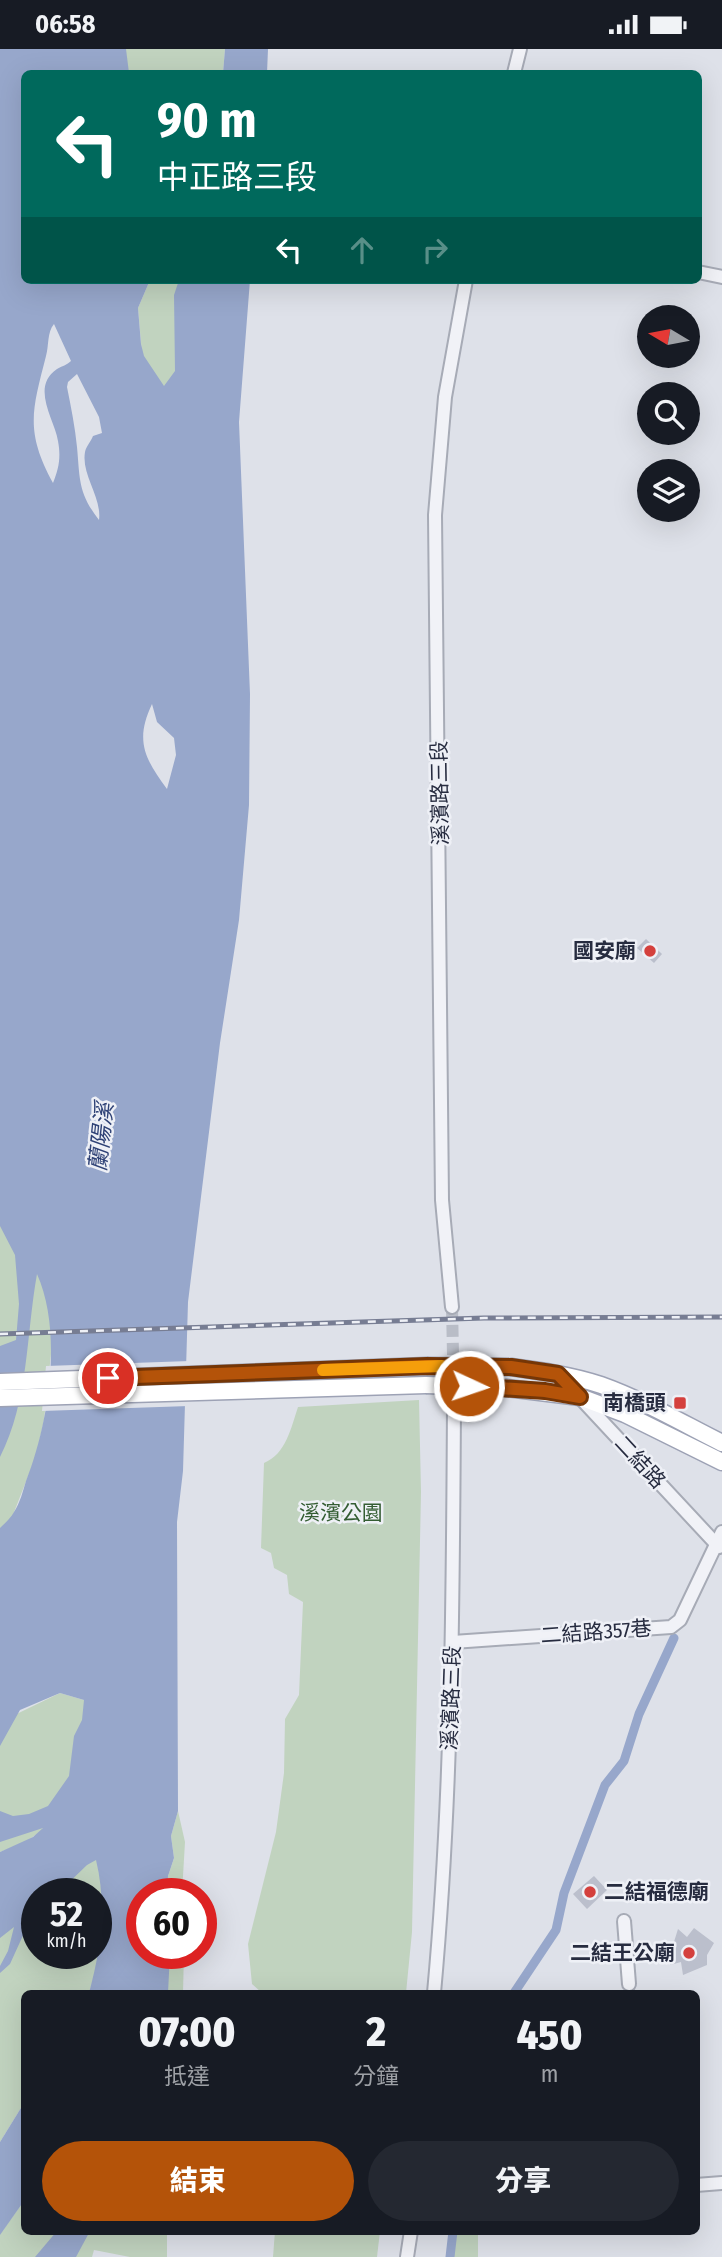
<!DOCTYPE html>
<html lang="zh-TW">
<head>
<meta charset="utf-8">
<style>
	:root { --surface:#171b24; --page:#242831; --text:#f1f3f6; --muted:#9ea1a6; --accent:#b45309 }
	body { margin:0; font-family:"Fira Sans Condensed","Noto Sans TC",sans-serif; background:var(--page); color:var(--text); height:100vh; display:flex; flex-direction:column; font-size:26px; white-space:nowrap }
	* { box-sizing:border-box; margin:0 }
	p { font-size:23px; color:var(--muted) }
	.icon { flex:none; width:38px; height:38px; fill:none; stroke:currentColor; stroke-width:2; stroke-linecap:round; stroke-linejoin:round }
	.map { position:relative; flex:1; overflow:hidden }
	.sheet { position:absolute; left:21px; top:1941px; width:679px; height:245px; display:flex; flex-direction:column; background:var(--surface); border-radius:10px; box-shadow:0 7px 28px #0002 }
	.sheet>* { flex:none }
	.top-card { position:absolute; left:21px; top:21px; width:681px; height:214px; border-radius:10px; box-shadow:0 7px 28px #0002; background:#00695c; color:#fff; overflow:hidden }
	.needle { width:46px; rotate:280deg }
	.controls { position:absolute; left:637px; top:256px; display:grid; gap:14px }
	.controls a { display:grid; place-items:center; width:63px; height:63px; border-radius:50%; background:var(--surface); box-shadow:0 7px 28px #0002; font-size:35px }
	.speed { position:absolute; left:21px; top:1829px; display:flex; gap:14px; font-size:35px; font-weight:700; text-align:center }
	.speed>* { display:grid; place-content:center; width:91px; height:91px; border-radius:50%; background:var(--surface); box-shadow:0 7px 28px #0002; line-height:1 }
	.speed small { font-size:18px; font-weight:400 }
	.speed .limit { border:10px solid #d22; background:#fff; color:#111 }
	.pin { position:absolute; display:grid; place-items:center; width:60px; height:60px; color:#fff; margin:-30px; border:4px solid #fff; border-radius:50%; box-shadow:0 2px 7px #0007 }
	.me { position:absolute; width:77px; margin:-38px; rotate:93deg; stroke-linejoin:round; filter:drop-shadow(0 0 5px #0008) }
	.turn { display:flex; align-items:center; gap:24px; height:147px; padding:0 21px; font-size:32px }
	.turn .icon { width:91px; height:91px; stroke-width:2.5 }
	.turn b { display:block; font-size:49px; line-height:60px }
	.lanes { display:flex; align-items:center; height:66px; padding:0 21px; background:#0003; justify-content:center; gap:35px; direction:ltr }
	.lanes .off { opacity:.35 }
	.eta { display:flex; justify-content:space-evenly; align-items:center; height:119px; text-align:center }
	.eta b { font-size:42px; font-weight:800; line-height:49px }
	.primary-button { display:flex; gap:14px; margin-top:auto; padding:14px 21px }
	.primary-button a { flex:1; height:80px; border-radius:42px; background:var(--accent); color:#fff; font-size:28px; font-weight:800; line-height:80px; text-align:center }
	.primary-button a+a { background:var(--page); color:var(--text) }
	.status { display:flex; justify-content:space-between; align-items:center; height:49px; padding:0 35px; background:var(--surface); direction:ltr }
	.status svg { height:19px; fill:currentColor }
	.map>svg:first-child { display:block }
</style>
</head>
<body>
<div class="status"><b>06:58</b><svg viewBox="0 0 49 12"><path d="M0 12V9h3v3zM5 12V6h3v6zM10 12V3h3v9zM15 12V0h3v12zM26 1h20v11H26zM47 4h2v5h-2z"/></svg></div>
<div class="map">
<svg width="722" height="2208" viewBox="0 0 722 2208">
	<rect width="100%" height="100%" fill="#dee1e9"/>
	<!-- green -->
	<g fill="#c1d3bf" fill-rule="evenodd">
		<polygon points="66,0 225,0 223,24 58,24"/>
		<polygon points="150,231 189,231 198,378 144,329 138,259"/>
		<polygon points="0,1084 56,1258 44,1371 36,1407 0,1499"/>
		<path d="M419,1351L421,1443L412,1883L406,1944H262L252,1935L248,1895L276,1783L284,1724L285,1670L299,1646L303,1553L289,1545L287,1526L274,1519L271,1504L261,1499L264,1414C286,1405 291,1379 298,1358Z"/>
		<path d="M60,1644L84,1651L94,1666C82,1702 71,1744 47,1776C36,1789 16,1797 0,1803V1673Z"/>
		<polygon points="178,1762 185,1793 182,1844 167,1844 168,1827 174,1809 171,1787"/>
		<path d="M77,1773L117,1849L89,1944H24V2054L0,2093V1879ZM37,1844H96V1904H37Z"/>
		<polygon points="170,1904 184,1904 183,1944 162,1944"/>
		<polygon points="24,2152 24,2182 167,2182 167,2208 130,2208 94,2201 92,2208 0,2208 0,2185"/>
		<polygon points="275,2182 380,2182 377,2208 273,2208"/>
		<polygon points="454,2182 478,2182 478,2208 453,2208"/>
	</g>
	<!-- water -->
	<g fill="#97a7cb" fill-rule="evenodd">
		<path d="M0,0H126L129,24H24V231H150L138,259L141,295L144,307L164,337L175,322L174,246L179,231H250L239,373L250,645L249,756L239,871L220,994L188,1253L183,1422L177,1473L178,1762L171,1787L174,1809L168,1827L167,1844H142V1904H170L168,1944H89C101,1900 107,1856 96,1811L87,1816L58,1844H37V1867L25,1882L10,1915L0,1924V1917L8,1902L14,1878L0,1889V1803L33,1788L43,1779L0,1793V1762L13,1767L29,1765L48,1757L69,1727L74,1687L82,1671L84,1651L60,1644L20,1661L0,1697V1479C5,1474 11,1469 14,1463C20,1454 23,1442 26,1432C49,1374 63,1283 37,1225C26,1286 29,1351 0,1408V1297L16,1291L19,1255L15,1206L0,1177ZM54,275L71,312C67,316 62,317 57,320C30,338 55,371 58,392C61,408 59,419 53,434C25,382 32,362 46,307C49,297 47,283 54,275ZM77,325L99,368L102,384L93,387C91,392 86,398 85,403C81,426 102,448 99,471C78,444 80,430 77,398C75,378 71,358 67,338L68,333ZM152,655L157,673L174,689L176,706L167,740C144,709 135,691 152,655Z"/>
		<polygon points="225,0 268,0 267,24 223,24"/>
		<polygon points="24,2054 24,2152 0,2186 0,2093"/>
		<polygon points="57,2182 90,2182 76,2208 35,2208"/>
	</g>
	<!-- pier -->
	<polygon fill="#dee1e9" points="190,1312 189,1357 42,1362 46,1317"/>
	<g fill="none" stroke-linecap="round" stroke-linejoin="round">
		<!-- canal -->
		<g stroke="#97a7cb" stroke-width="9">
			<polyline points="514,1944 556,1881 564,1844 605,1736 624,1712 639,1665 674,1589"/>
			<polyline points="450,2208 453,2182"/>
		</g>
	</g>
	<!-- building -->
	<g fill="#bbbfcc">
		<polygon points="646,890 662,905 654,914 637,899"/>
		<polygon points="594,1827 607,1841 587,1860 573,1845"/>
		<polygon points="694,1879 714,1894 707,1906 707,1916 683,1926 681,1913 670,1916 673,1896 678,1880 687,1888"/>
	</g>
	<g fill="none" stroke-linecap="round" stroke-linejoin="round">
		<!-- minor-tunnel -->
		<polyline stroke="#b9bdc7" stroke-width="12" stroke-dasharray="12 6" stroke-linecap="butt" points="452,1258 454,1353"/>
		<defs>
			<g id="minor">
				<polyline points="514,24 520,0"/>
				<polyline points="698,223 722,228"/>
				<polyline points="452,1258 442,1151 435,466 445,348 466,231"/>
				<polyline points="558,1325 719,1498"/>
				<polyline points="453,1593 671,1578 680,1571 722,1483"/>
				<polyline points="624,1872 629,1935"/>
				<path d="M434,1944C452,1748 453,1551 454,1353"/>
				<polyline points="696,2136 722,2134"/>
				<polyline points="407,2208 411,2182"/>
			</g>
			<g id="major">
				<path d="M511,1318C541,1322 571,1326 601,1336C643,1351 682,1374 722,1394"/>
				<polyline points="0,1333 427,1317"/>
				<polyline points="507,1339 580,1348 625,1365 722,1413"/>
				<polyline points="0,1349 426,1336"/>
			</g>
		</defs>
		<!-- minor casing -->
		<use href="#minor" stroke="#a7abb6" stroke-width="16"/>
		<!-- major casing -->
		<use href="#major" stroke="#9da2b5" stroke-width="19"/>
		<!-- minor -->
		<use href="#minor" stroke="#f1f2f7" stroke-width="12"/>
		<!-- major -->
		<use href="#major" stroke="#fff" stroke-width="16"/>
		<defs>
			<polyline id="rail" points="0,1285 484,1269 722,1268"/>
		</defs>
		<!-- rail casing -->
		<use href="#rail" stroke="#777d93" stroke-width="5"/>
		<!-- rail -->
		<use href="#rail" stroke="#eef0f6" stroke-width="2.5" stroke-dasharray="8" stroke-linecap="butt"/>
		<defs>
			<g id="major-bridge">
				<polyline points="427,1317 511,1318"/>
				<polyline points="426,1336 507,1339"/>
			</g>
		</defs>
		<!-- major-bridge casing -->
		<use href="#major-bridge" stroke="#9da2b5" stroke-width="19" stroke-linecap="butt"/>
		<!-- major-bridge -->
		<use href="#major-bridge" stroke="#fff" stroke-width="16"/>
	</g>
	<g fill="none" stroke-linecap="round" stroke-linejoin="round">
		<defs>
			<polyline id="route" points="108,1329 427,1317 511,1318 558,1325 580,1348 545,1342 469,1337"/>
		</defs>
		<!-- route casing -->
		<use href="#route" stroke="#753606" stroke-width="18"/>
		<!-- route -->
		<use href="#route" stroke="#b45309" stroke-width="12"/>
		<!-- slow -->
		<polyline stroke="#f59e0b" stroke-width="12" points="323,1321 442,1317"/>
	</g>
	<!-- markers -->
	<g fill="#d4403d" stroke="#eef0f6" stroke-width="2.5">
		<circle cx="650" cy="902" r="7"/>
		<rect x="673" y="1347" width="14" height="14" rx="3.5"/>
		<circle cx="590" cy="1843" r="7"/>
		<circle cx="689" cy="1904" r="7"/>
	</g>
	<g text-anchor="middle" dominant-baseline="central" stroke-width="5" stroke-linejoin="round" paint-order="stroke">
		<!-- street labels -->
		<g font-size="21" fill="#272c40" stroke="#eef0f6">
			<text transform="translate(440 744) rotate(-91)">溪濱路三段</text>
			<text transform="translate(640 1413) rotate(47)">二結路</text>
			<text transform="translate(596 1583) rotate(-4)">二結路357巷</text>
			<text transform="translate(451 1649) rotate(-88)">溪濱路三段</text>
		</g>
		<!-- poi labels -->
		<g font-size="21" font-weight="bold" fill="#272c40" stroke="#eef0f6" text-anchor="end">
			<text x="636" y="902">國安廟</text>
			<text x="666" y="1354">南橋頭</text>
			<text x="604" y="1843" text-anchor="start">二結福德廟</text>
			<text x="675" y="1904">二結王公廟</text>
		</g>
		<!-- park labels -->
		<g font-size="21" fill="#345d33" stroke="#eef0f6">
			<text x="341" y="1464">溪濱公園</text>
		</g>
		<!-- water labels -->
		<g font-size="23" font-style="italic" fill="#2f4276" stroke="#eef0f6">
			<text transform="translate(101 1088) rotate(-84)">蘭陽溪</text>
		</g>
	</g>
</svg>
<div class="controls">
<a><svg class="needle" viewBox="-14 -14 28 28"><path d="M0-13l5 13h-10z" fill="#e53935"/><path d="M0 13l5-13h-10z" fill="#9ea1a6"/></svg></a>
<a><svg class="icon" aria-label="search" viewBox="0 0 24 24"><circle cx="10" cy="10" r="6"/><path d="M15 15l6 6"/></svg></a>
<a><svg class="icon" aria-label="layers" viewBox="0 0 24 24"><path d="M12 4l9 5-9 5-9-5zM3 14l9 5 9-5"/></svg></a>
</div>
<div class="speed"><div>52<small>km/h</small></div><div class="limit">60</div></div>
<div class="pin" style="left:108px;top:1329px;background:#d93025"><svg class="icon" aria-label="arrive" viewBox="0 0 24 24"><path d="M6 21V4h12l-3 4 3 4H6"/></svg></div>
<svg class="me" style="left:469px;top:1337px" viewBox="-20 -20 40 40"><circle r="17" fill="#b45309" stroke="#fff" stroke-width="3"/><path d="M0-11L8 9 0 5-8 9z" fill="#fff"/></svg>
<div class="top-card">
<div class="turn"><svg class="icon" aria-label="left" viewBox="0 0 24 24"><path d="M17 20v-9H6M10 6l-5 5 5 5"/></svg><div><b>90 m</b>中正路三段</div></div>
<div class="lanes"><svg class="icon" aria-label="left" viewBox="0 0 24 24"><path d="M17 20v-9H6M10 6l-5 5 5 5"/></svg><svg class="icon off" aria-label="ahead" viewBox="0 0 24 24"><path d="M12 20V5M6 11l6-6 6 6"/></svg><svg class="icon off" aria-label="right" viewBox="0 0 24 24"><path d="M7 20v-9h11M14 6l5 5-5 5"/></svg></div>
</div>
<section class="sheet">
<div class="eta">
<div><b>07:00</b><p>抵達</p></div>
<div><b>2</b><p>分鐘</p></div>
<div><b>450</b><p>m</p></div>
</div>
<div class="primary-button"><a>結束</a><a>分享</a></div>
</section>
</div>
</body>
</html>
